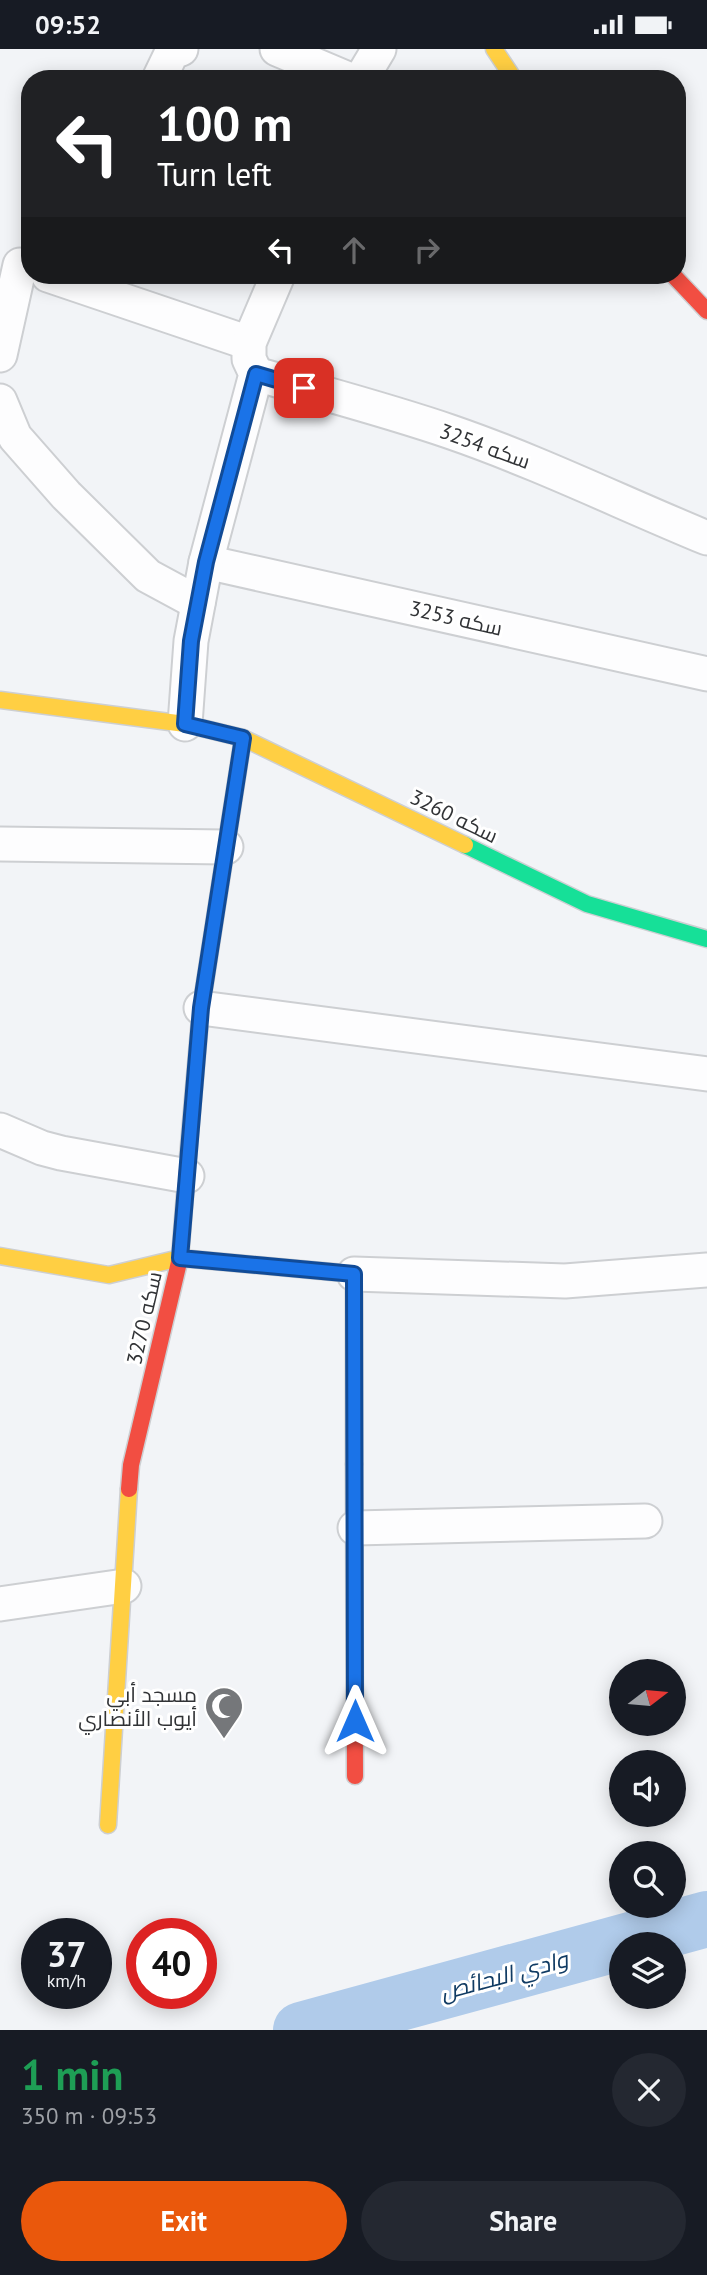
<!DOCTYPE html>
<html lang="en">
<head>
<meta charset="utf-8">
<style>
	:root { --surface:#171b24; --page:#242831; --text:#f1f3f6; --muted:#9ea1a6; --accent:#ea580c }
	body { margin:0; font-family:"PT Sans",Cairo,sans-serif; background:var(--page); color:var(--text); height:100vh; display:flex; flex-direction:column; font-size:26px; white-space:nowrap }
	* { box-sizing:border-box; margin:0 }
	p { font-size:23px; color:var(--muted) }
	.icon { flex:none; width:38px; height:38px; fill:none; stroke:currentColor; stroke-width:2; stroke-linecap:round; stroke-linejoin:round }
	.map { position:relative; height:1981px; overflow:hidden }
	.drawer { display:flex; flex-direction:column; background:var(--surface); flex:1 }
	.drawer>* { flex:none }
	.top-card { position:absolute; left:21px; top:21px; width:665px; height:214px; border-radius:28px; box-shadow:0 4px 18px #0003; background:#202124; color:#fff; overflow:hidden }
	.needle { width:46px; rotate:74deg }
	.fabs { position:absolute; left:609px; top:1610px; display:grid; gap:14px }
	.fabs a { display:grid; place-items:center; width:77px; height:77px; border-radius:50%; background:var(--surface); box-shadow:0 4px 18px #0003; font-size:35px }
	.speed { position:absolute; left:21px; top:1869px; display:flex; gap:14px; font-size:35px; font-weight:700; text-align:center }
	.speed>* { display:grid; place-content:center; width:91px; height:91px; border-radius:50%; background:var(--surface); box-shadow:0 4px 18px #0003; line-height:1 }
	.speed small { font-size:18px; font-weight:400 }
	.speed .limit { border:10px solid #d22; background:#fff; color:#111 }
	.pin { position:absolute; display:grid; place-items:center; width:60px; height:60px; color:#fff; margin:-30px; border-radius:14px; box-shadow:0 4px 10px #0006 }
	.me { position:absolute; width:77px; margin:-38px; rotate:0deg; stroke-linejoin:round; filter:drop-shadow(0 0 5px #0008) }
	.turn { display:flex; align-items:center; gap:24px; height:147px; padding:0 21px; font-size:32px }
	.turn .icon { width:91px; height:91px; stroke-width:2.5 }
	.turn b { display:block; font-size:49px; line-height:60px }
	.lanes { display:flex; align-items:center; height:66px; padding:0 21px; background:#0003; justify-content:center; gap:35px; direction:ltr }
	.lanes .off { opacity:.35 }
	.round { display:grid; place-items:center; flex:none; width:74px; height:74px; border-radius:37px; background:var(--page) }
	.overview { display:flex; align-items:center; justify-content:space-between; height:119px; padding:0 21px }
	h1 { font-size:42px; font-weight:700; line-height:52px; color:#1e9e55 }
	.primary-button { display:flex; gap:14px; margin-top:auto; padding:14px 21px }
	.primary-button a { flex:1; height:80px; border-radius:42px; background:var(--accent); color:#fff; font-size:28px; font-weight:700; line-height:80px; text-align:center }
	.primary-button a+a { background:var(--page); color:var(--text) }
	.status { display:flex; justify-content:space-between; align-items:center; height:49px; padding:0 35px; background:var(--surface); direction:ltr }
	.status svg { height:19px; fill:currentColor }
	.map>svg:first-child { display:block }
</style>
</head>
<body>
<div class="status"><b>09:52</b><svg viewBox="0 0 49 12"><path d="M0 12V9h3v3zM5 12V6h3v6zM10 12V3h3v9zM15 12V0h3v12zM26 1h20v11H26zM47 4h2v5h-2z"/></svg></div>
<div class="map">
<svg width="707" height="1981" viewBox="0 0 707 1981">
	<rect width="100%" height="100%" fill="#f2f4f7"/>
	<g fill="none" stroke-linecap="round" stroke-linejoin="round">
		<!-- river -->
		<polyline stroke="#b0cbea" stroke-width="56" points="301,1981 707,1870"/>
		<defs>
			<g id="street">
				<polyline points="277,0 348,30"/>
				<polyline points="159,30 172,3 181,0"/>
				<polyline points="361,30 379,0"/>
				<polyline points="48,226 249,294"/>
				<polyline points="0,306 20,216"/>
				<path d="M256,325C321,344 387,361 451,383C538,413 622,454 707,489"/>
				<polyline points="0,352 15,388 66,446 148,527 198,554"/>
				<polyline points="206,513 707,625"/>
				<polyline points="185,675 191,592 206,513 256,325 249,310 249,294 278,226"/>
				<polyline points="0,795 226,798"/>
				<polyline points="201,959 707,1025"/>
				<polyline points="0,1081 42,1099 61,1104 187,1127"/>
				<polyline points="354,1225 565,1232 707,1221"/>
				<polyline points="355,1479 645,1472"/>
				<polyline points="0,1555 124,1537"/>
			</g>
			<g id="fast">
				<polyline points="465,796 587,855 707,890"/>
				<polyline points="187,1120 201,959 243,689"/>
			</g>
			<g id="slow">
				<polyline points="494,0 514,30"/>
				<polyline points="0,651 185,675 243,689 465,796"/>
				<polyline points="0,1207 109,1226 180,1209 354,1225 354,1415"/>
				<polyline points="108,1776 129,1440"/>
			</g>
			<g id="jam">
				<polyline points="673,226 707,262"/>
				<polyline points="354,1415 355,1727"/>
				<polyline points="129,1440 131,1416 180,1209 187,1120"/>
			</g>
		</defs>
		<!-- street casing -->
		<use href="#street" stroke="#cdcfd2" stroke-width="37"/>
		<!-- fast casing -->
		<use href="#fast" stroke="#cdcfd2" stroke-width="19"/>
		<!-- slow casing -->
		<use href="#slow" stroke="#cdcfd2" stroke-width="19"/>
		<!-- jam casing -->
		<use href="#jam" stroke="#cdcfd2" stroke-width="19"/>
		<!-- street -->
		<use href="#street" stroke="#fdfdfe" stroke-width="33"/>
		<!-- fast -->
		<use href="#fast" stroke="#16e098" stroke-width="16"/>
		<!-- slow -->
		<use href="#slow" stroke="#ffcf43" stroke-width="16"/>
		<!-- jam -->
		<use href="#jam" stroke="#f24e42" stroke-width="16"/>
	</g>
	<g fill="none" stroke-linecap="round" stroke-linejoin="round">
		<defs>
			<polyline id="route" points="304,339 256,325 206,513 191,592 185,675 243,689 201,959 180,1209 354,1225 355,1672"/>
		</defs>
		<!-- route casing -->
		<use href="#route" stroke="#114b97" stroke-width="18"/>
		<!-- route -->
		<use href="#route" stroke="#1a73e8" stroke-width="12"/>
	</g>
	<!-- icons -->
	<defs>
		<symbol id="mosque-pin" viewBox="-11 -11 22 30"><path d="M0 17L-7.5 6A9.5 9.5 0 1 1 7.5 6Z" fill="#75777a" stroke="#fff"/><path d="M3.5-4.9A6 6 0 1 0 3.5 4.9A5 5 0 1 1 3.5-4.9Z" fill="#fff"/></symbol>
	</defs>
	<g fill-rule="evenodd">
		<use href="#mosque-pin" x="202" y="1635" width="44" height="60"/>
	</g>
	<g text-anchor="middle" dominant-baseline="central" stroke-width="6" stroke-linejoin="round" paint-order="stroke">
		<!-- street labels -->
		<g font-size="21" fill="#313336" stroke="#fff">
			<text transform="translate(485 397) rotate(20)">سكه 3254</text>
			<text transform="translate(456 569) rotate(13)">سكه 3253</text>
			<text transform="translate(454 767) rotate(26)">سكه 3260</text>
			<text transform="translate(144 1269) rotate(-77)">سكه 3270</text>
		</g>
		<!-- poi labels -->
		<g font-size="21" fill="#313336" stroke="#fff" text-anchor="end">
			<text x="197" y="1645">مسجد أبي<tspan x="197" dy="24">أيوب الأنصاري</tspan></text>
		</g>
		<!-- water labels -->
		<g font-size="23" font-style="italic" fill="#103b63" stroke="#fff">
			<text transform="translate(504 1926) rotate(-15)">وادي البحائص</text>
		</g>
	</g>
</svg>
<div class="fabs">
<a><svg class="needle" viewBox="-14 -14 28 28"><path d="M0-13l5 13h-10z" fill="#e53935"/><path d="M0 13l5-13h-10z" fill="#9ea1a6"/></svg></a>
<a><svg class="icon" aria-label="sound" viewBox="0 0 24 24"><path d="M4 9h4l5-4v14l-5-4H4zM17 9q2 3 0 6"/></svg></a>
<a><svg class="icon" aria-label="search" viewBox="0 0 24 24"><circle cx="10" cy="10" r="6"/><path d="M15 15l6 6"/></svg></a>
<a><svg class="icon" aria-label="layers" viewBox="0 0 24 24"><path d="M12 4l9 5-9 5-9-5zM3 14l9 5 9-5"/></svg></a>
</div>
<div class="speed"><div>37<small>km/h</small></div><div class="limit">40</div></div>
<div class="pin" style="left:304px;top:339px;background:#d93025"><svg class="icon" aria-label="arrive" viewBox="0 0 24 24"><path d="M6 21V4h12l-3 4 3 4H6"/></svg></div>
<svg class="me" style="left:355px;top:1672px" viewBox="-20 -20 40 40"><path d="M0-17L14 15 0 8-14 15z" fill="#1a73e8" stroke="#fff" stroke-width="4"/></svg>
<div class="top-card">
<div class="turn"><svg class="icon" aria-label="left" viewBox="0 0 24 24"><path d="M17 20v-9H6M10 6l-5 5 5 5"/></svg><div><b>100 m</b>Turn left</div></div>
<div class="lanes"><svg class="icon" aria-label="left" viewBox="0 0 24 24"><path d="M17 20v-9H6M10 6l-5 5 5 5"/></svg><svg class="icon off" aria-label="ahead" viewBox="0 0 24 24"><path d="M12 20V5M6 11l6-6 6 6"/></svg><svg class="icon off" aria-label="right" viewBox="0 0 24 24"><path d="M7 20v-9h11M14 6l5 5-5 5"/></svg></div>
</div>
</div>
<section class="drawer">
<div class="overview"><div><h1>1 min</h1><p>350 m · 09:53</p></div><a class="round"><svg class="icon" aria-label="close" viewBox="0 0 24 24"><path d="M6 6l12 12M18 6L6 18"/></svg></a></div>
<div class="primary-button"><a>Exit</a><a>Share</a></div>
</section>
</body>
</html>
